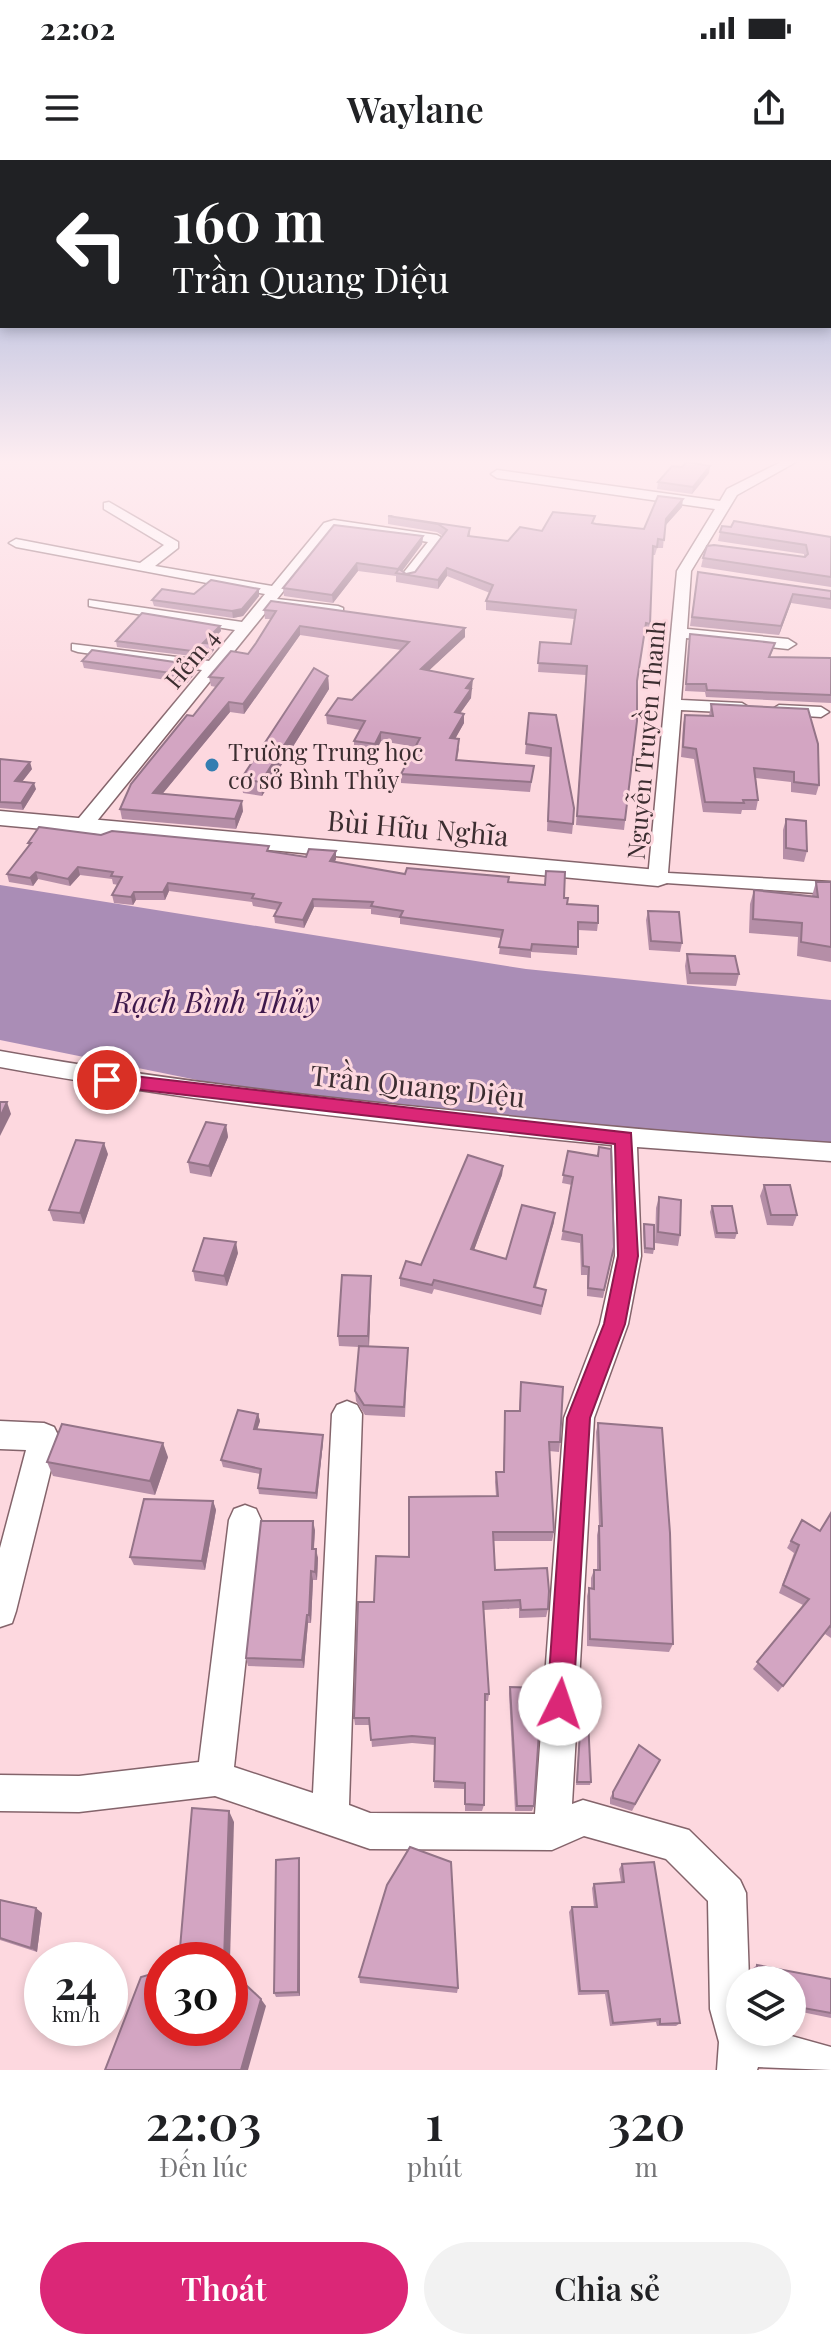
<!DOCTYPE html>
<html lang="vi">
<head>
<meta charset="utf-8">
<style>
	:root { --surface:#fff; --page:#f2f2f2; --text:#202124; --muted:#757577; --accent:#db2777 }
	body { margin:0; font-family:"Playfair Display",serif; background:var(--page); color:var(--text); height:100vh; display:flex; flex-direction:column; font-size:30px; white-space:nowrap }
	* { box-sizing:border-box; margin:0 }
	p { font-size:26px; color:var(--muted) }
	.icon { flex:none; width:44px; height:44px; fill:none; stroke:currentColor; stroke-width:2; stroke-linecap:round; stroke-linejoin:round }
	.map { position:relative; height:1910px; overflow:hidden }
	.sheet { display:flex; flex-direction:column; background:var(--surface); flex:1 }
	.sheet>* { flex:none }
	.hud { position:absolute; left:0px; top:0px; width:832px; height:168px; box-shadow:0 4px 12px #0003; background:#202124; color:#fff; overflow:hidden }
	.tools { position:absolute; left:726px; top:1806px; display:grid; gap:16px }
	.tools a { display:grid; place-items:center; width:80px; height:80px; border-radius:50%; background:var(--surface); box-shadow:0 4px 12px #0003; font-size:40px }
	.speed { position:absolute; left:24px; top:1782px; display:flex; gap:16px; font-size:40px; font-weight:700; text-align:center }
	.speed>* { display:grid; place-content:center; width:104px; height:104px; border-radius:50%; background:var(--surface); box-shadow:0 4px 12px #0003; line-height:1 }
	.speed small { font-size:20px; font-weight:400 }
	.speed .limit { border:12px solid #d22; background:#fff; color:#111 }
	.pin { position:absolute; display:grid; place-items:center; width:68px; height:68px; color:#fff; margin:-34px; border:4px solid #fff; border-radius:50%; box-shadow:0 2px 8px #0007 }
	.me { position:absolute; width:88px; margin:-44px; rotate:4deg; stroke-linejoin:round; filter:drop-shadow(0 0 6px #0008) }
	.turn { display:flex; align-items:center; gap:28px; height:168px; padding:0 40px; font-size:36px }
	.turn .icon { width:104px; height:104px; stroke-width:2.5 }
	.turn b { display:block; font-size:56px; line-height:68px }
	.eta { display:flex; justify-content:space-evenly; align-items:center; height:136px; text-align:center }
	.eta b { font-size:48px; font-weight:600; line-height:56px }
	.button { display:flex; gap:16px; margin-top:auto; padding:16px 40px }
	.button a { flex:1; height:92px; border-radius:48px; background:var(--accent); color:#fff; font-size:32px; font-weight:600; line-height:92px; text-align:center }
	.button a+a { background:var(--page); color:var(--text) }
	.status { display:flex; justify-content:space-between; align-items:center; height:56px; padding:0 40px; background:var(--surface); direction:ltr }
	.status svg { height:22px; fill:currentColor }
	header { display:flex; justify-content:space-between; align-items:center; height:104px; padding:0 40px; background:var(--surface); font-size:36px; font-weight:600 }
	.map>svg:first-child { display:block }
</style>
</head>
<body>
<div class="status"><b>22:02</b><svg viewBox="0 0 49 12"><path d="M0 12V9h3v3zM5 12V6h3v6zM10 12V3h3v9zM15 12V0h3v12zM26 1h20v11H26zM47 4h2v5h-2z"/></svg></div>
<header><svg class="icon" aria-label="menu" viewBox="0 0 24 24"><path d="M4 6h16M4 12h16M4 18h16"/></svg>Waylane<svg class="icon" aria-label="share" viewBox="0 0 24 24"><path d="M12 15V3M7 8l5-5 5 5M5 13v7h14v-7"/></svg></header>
<div class="map">
<svg width="831" height="1910" viewBox="0 0 831 1910">
	<rect width="100%" height="100%" fill="#fdd8df"/>
	<!-- water -->
	<polygon fill="#aa8db6" points="0,725 526,809 831,840 831,987 587,973 207,922 0,880"/>
	<g fill="none" stroke-linecap="round" stroke-linejoin="round">
		<defs>
			<g id="minor">
				<polygon points="781,302 796,302 737,335 691,411 687,469 788,479 796,484 788,489 686,478 681,540 742,543 750,548 742,553 681,550 668,713 831,722 831,734 651,722 648,718 677,411 715,349 497,318 491,314 497,310 720,341 727,329"/>
				<polygon points="109,342 178,382 178,388 155,406 272,426 324,363 334,360 437,375 444,379 413,419 408,420 401,416 428,382 340,367 334,369 277,439 338,446 343,448 343,454 270,447 88,672 81,674 72,668 74,664 202,510 78,492 72,490 72,484 209,501 235,470 94,447 89,446 89,440 242,462 265,434 16,387 9,383 16,379 140,403 164,385 104,349 104,343"/>
				<polygon points="779,545 821,547 829,552 821,557 773,554 771,550"/>
				<path d="M0,891C155,919 312,937 469,952C589,965 710,976 831,983V1001L637,987L641,1096L628,1164L594,1258L572,1644L583,1640L689,1670L740,1720L746,1733L749,1820H740V1872H777L831,1887V1910L758,1907L757,1910H717L719,1882L710,1849L708,1741L666,1699L584,1676L552,1690L370,1689L215,1636L79,1652L0,1651V1615L79,1616L199,1602L229,1360L234,1349L245,1345L256,1349L261,1360L234,1607L313,1633L332,1254L337,1245L347,1241L357,1245L362,1254L349,1645L370,1653L535,1654L564,1258L600,1164L615,1096L612,985C407,965 202,944 0,907Z"/>
				<polygon points="0,1261 44,1263 54,1267 59,1277 16,1451 12,1463 0,1467 0,1388 26,1290 0,1289"/>
			</g>
			<polygon id="major" points="0,651 658,710 667,713 670,718 667,723 658,726 0,665"/>
		</defs>
		<!-- minor casing -->
		<use href="#minor" stroke="#84646b" stroke-width="3"/>
		<!-- major casing -->
		<use href="#major" stroke="#84646b" stroke-width="3"/>
		<!-- minor -->
		<use href="#minor" fill="#fff" fill-rule="evenodd"/>
		<!-- major -->
		<use href="#major" fill="#fff" fill-rule="evenodd"/>
	</g>
	<!-- wall -->
	<g fill="#b58ea7">
		<polygon points="682,307 709,313 692,334 657,329 658,322"/>
		<polygon points="682,347 665,366 663,388 657,388 655,395 653,395 650,464 649,473 644,472 637,521 637,561 624,670 576,665 586,515 538,512 540,482 571,484 574,459 486,450 486,441 490,433 447,416 438,429 396,422 396,416 358,411 333,443 284,436 283,428 423,376 422,384 402,411 406,414 415,412 443,376 437,372 388,364 388,356 470,368 470,376 508,381 542,371 594,363 644,369"/>
		<polygon points="720,372 831,377 831,427 701,407 703,398 804,397 804,394 718,381"/>
		<polygon points="698,412 831,431 831,449 791,443 779,475 690,466"/>
		<polygon points="259,436 243,456 233,458 154,446 152,440"/>
		<polygon points="264,450 465,468 465,477 429,510 472,528 471,530 471,538 460,553 464,563 455,579 459,589 457,600 534,606 530,632 401,623 401,614 416,587 381,581 375,593 354,590 354,581 360,570 327,564 326,555 352,540 401,490 300,475 244,554 230,552 162,634 243,651 236,669 122,659 120,649 216,527 211,526 209,517 248,494 256,483 271,459 265,459"/>
		<polygon points="220,466 221,471 208,484 214,490 208,498 117,487 116,481"/>
		<polygon points="690,474 775,483 770,497 831,498 831,543 706,537 705,532 685,531"/>
		<polygon points="82,501 195,505 196,512 187,523 84,508"/>
		<polygon points="328,516 329,529 262,636 243,633 241,619"/>
		<polygon points="711,544 819,625 816,635 791,632 791,622 756,618 758,640 756,650 742,650 741,654 703,652 694,599 681,597 683,565 685,555 709,556"/>
		<polygon points="529,553 556,555 573,664 572,674 547,671 550,597 525,594"/>
		<polygon points="0,599 32,609 22,622 36,629 23,650 0,648"/>
		<polygon points="786,659 807,691 804,702 783,699 783,670"/>
		<polygon points="101,675 270,692 306,697 336,691 336,699 335,702 405,714 509,722 564,738 567,744 598,763 597,771 578,770 577,795 531,792 531,798 499,794 501,778 400,764 400,758 371,754 371,749 314,747 304,768 275,763 274,756 277,750 253,746 252,742 169,731 165,740 136,740 133,745 114,743 112,735 118,725 113,724 112,719 80,715 70,726 38,719 33,726 9,722 7,714 29,686 28,683"/>
		<polygon points="816,722 831,722 831,802 797,796 798,777 749,773 750,744 754,730 812,736"/>
		<polygon points="648,751 682,783 680,792 649,790 646,760"/>
		<polygon points="687,794 739,814 736,826 687,824 685,806"/>
		<polygon points="226,965 228,977 211,1017 190,1013 188,1002"/>
		<polygon points="599,987 614,1087 603,1138 587,1136 587,1115 581,1115 580,1083 561,1080 572,1025 562,1023 568,991 597,996"/>
		<polygon points="108,994 84,1064 53,1061 49,1050"/>
		<polygon points="503,1006 502,1015 474,1090 506,1099 554,1062 536,1127 546,1130 541,1155 434,1129 432,1134 400,1126 400,1118 421,1105"/>
		<polygon points="764,1025 797,1055 793,1066 767,1065 760,1036"/>
		<polygon points="659,1037 680,1075 678,1086 655,1083 656,1048"/>
		<polygon points="712,1046 737,1073 735,1079 715,1078 710,1052"/>
		<polygon points="644,1064 654,1089 653,1094 644,1093 643,1069"/>
		<polygon points="238,1093 227,1126 195,1121 193,1111"/>
		<polygon points="371,1126 369,1186 408,1188 405,1257 365,1255 356,1241 355,1231 359,1187 339,1186 338,1176"/>
		<polygon points="521,1222 560,1282 559,1292 549,1291 554,1372 552,1381 494,1381 495,1410 548,1449 546,1457 519,1458 519,1448 484,1450 489,1534 488,1541 485,1541 484,1645 482,1651 465,1651 465,1629 434,1628 435,1585 412,1583 372,1587 370,1565 355,1565 354,1558 374,1442 409,1397 496,1336 495,1322 496,1312 503,1312 505,1251 519,1251"/>
		<polygon points="258,1254 260,1261 257,1270 323,1282 317,1339 259,1334 258,1328 260,1314 223,1307 221,1300"/>
		<polygon points="598,1263 673,1484 669,1492 587,1486 587,1436 589,1428 591,1428 591,1418 594,1410 597,1410 597,1375 599,1366 596,1272"/>
		<polygon points="168,1297 155,1335 53,1316 47,1302"/>
		<polygon points="213,1341 216,1350 205,1410 134,1405 130,1397"/>
		<polygon points="831,1353 831,1478 825,1474 778,1532 753,1509 803,1445 779,1433 794,1393 787,1388 802,1360 820,1371"/>
		<polygon points="315,1370 314,1389 318,1398 317,1420 313,1420 311,1463 308,1463 304,1508 248,1506 246,1498"/>
		<polygon points="510,1527 534,1646 532,1651 515,1651 509,1533"/>
		<polygon points="582,1538 591,1622 590,1625 576,1625"/>
		<polygon points="660,1600 632,1651 610,1644 610,1638 613,1632"/>
		<polygon points="300,1704 300,1836 276,1837 274,1833"/>
		<polygon points="622,1704 680,1863 676,1866 657,1866 656,1862 610,1866 605,1834 578,1835 569,1752 572,1747 594,1747 592,1728 594,1724 621,1722 619,1709"/>
		<polygon points="0,1740 42,1753 37,1792 0,1780"/>
		<polygon points="757,1805 831,1819 831,1858 792,1850 792,1820 747,1820 751,1819 752,1809"/>
		<polygon points="359,1817 458,1828 457,1833 360,1823"/>
	</g>
	<!-- shaded-wall -->
	<g fill="#947488">
		<polygon points="710,306 709,313 692,334 693,327"/>
		<polygon points="683,339 682,347 664,367 666,359"/>
		<polygon points="423,376 422,384 400,414 398,414 398,409"/>
		<polygon points="357,403 358,411 333,443 332,435"/>
		<polygon points="447,408 447,416 438,429 438,420"/>
		<polygon points="259,429 259,436 243,456 233,458 232,451"/>
		<polygon points="793,434 791,443 779,475 781,466"/>
		<polygon points="220,466 221,471 204,488 203,483"/>
		<polygon points="300,466 300,475 244,554 243,544"/>
		<polygon points="465,468 465,477 421,518 421,509"/>
		<polygon points="214,484 214,490 208,498 207,493"/>
		<polygon points="195,505 196,512 187,523 186,515"/>
		<polygon points="328,516 329,529 262,636 261,622"/>
		<polygon points="473,519 471,538 454,562 455,552 466,528"/>
		<polygon points="229,542 230,552 155,643 153,633"/>
		<polygon points="464,554 464,563 450,588 450,578"/>
		<polygon points="381,572 381,581 375,593 375,584"/>
		<polygon points="30,602 32,609 17,628 15,621"/>
		<polygon points="34,623 36,629 23,650 21,643"/>
		<polygon points="242,641 243,651 236,669 235,659"/>
		<polygon points="336,691 336,699 330,709 330,701"/>
		<polygon points="78,707 80,715 70,726 68,719"/>
		<polygon points="36,712 38,719 33,726 30,718"/>
		<polygon points="168,723 169,731 165,740 163,732"/>
		<polygon points="134,732 136,740 133,745 131,737"/>
		<polygon points="313,739 314,747 304,768 303,760"/>
		<polygon points="7,942 11,954 0,976 0,957"/>
		<polygon points="226,965 228,977 211,1017 209,1006"/>
		<polygon points="104,983 108,994 84,1064 80,1053"/>
		<polygon points="503,1006 502,1015 471,1098 471,1089"/>
		<polygon points="555,1053 554,1062 533,1135 534,1127"/>
		<polygon points="236,1082 238,1093 227,1126 224,1116"/>
		<polygon points="371,1116 371,1126 369,1187 368,1176"/>
		<polygon points="258,1254 260,1261 255,1276 254,1269"/>
		<polygon points="323,1275 323,1282 317,1339 316,1333"/>
		<polygon points="163,1283 168,1297 155,1335 150,1321"/>
		<polygon points="213,1341 216,1350 205,1410 202,1401"/>
		<polygon points="313,1361 315,1370 313,1398 312,1389"/>
		<polygon points="316,1389 318,1398 317,1420 315,1412"/>
		<polygon points="311,1411 313,1420 311,1463 309,1455"/>
		<polygon points="307,1455 308,1463 304,1508 302,1500"/>
		<polygon points="229,1651 234,1662 230,1800 224,1800"/>
		<polygon points="299,1698 300,1704 300,1836 298,1832"/>
		<polygon points="36,1748 42,1753 37,1792 31,1788"/>
		<polygon points="261,1839 266,1846 248,1910 241,1910"/>
	</g>
	<!-- building -->
	<g fill="#d3a5c2" stroke="#947488" stroke-width="2">
		<polygon points="687,302 710,306 693,327 658,322 672,306 682,307"/>
		<polygon points="658,336 683,339 666,359 664,380 658,379 657,387 653,386 650,464 646,463 637,521 637,561 625,660 577,656 587,506 538,503 540,482 571,484 576,450 486,441 493,425 447,408 438,420 396,413 399,409 406,414 415,412 447,370 438,364 388,356 470,368 468,376 508,381 520,367 542,371 553,352 595,356 592,363 596,364 644,369"/>
		<polygon points="734,361 831,377 831,417 703,398 707,386 714,385 805,397 808,394 806,385 720,372 722,366 731,367"/>
		<polygon points="334,365 423,376 398,409 357,403 332,435 283,428"/>
		<polygon points="698,412 831,431 831,439 793,434 781,466 692,457"/>
		<polygon points="211,420 259,429 242,449 232,451 152,440 162,429 194,434"/>
		<polygon points="271,441 465,468 421,509 473,519 466,528 471,529 455,552 464,554 450,578 459,579 456,600 534,606 531,622 401,614 420,578 381,572 375,584 354,581 365,561 326,555 338,538 352,540 409,482 300,466 243,544 229,542 153,633 242,641 235,659 120,649 131,624 187,555 193,556 223,518 209,517 231,491 248,494 256,483 276,451 264,450"/>
		<polygon points="142,453 220,466 203,483 214,484 207,493 116,481"/>
		<polygon points="690,474 775,483 769,497 831,498 831,535 707,530 706,524 686,524"/>
		<polygon points="92,490 195,505 186,515 82,501"/>
		<polygon points="314,508 328,516 261,622 241,619"/>
		<polygon points="711,544 808,549 818,584 819,625 794,622 794,612 754,608 758,640 743,640 744,643 705,642 696,589 683,587 685,555 713,556"/>
		<polygon points="529,553 556,555 574,648 573,664 548,661 551,588 526,584"/>
		<polygon points="0,599 30,602 15,621 34,623 21,643 0,642"/>
		<polygon points="786,659 806,661 807,691 786,688"/>
		<polygon points="39,667 101,675 112,671 269,686 267,691 306,697 309,689 336,691 330,701 405,714 407,708 509,717 508,722 545,725 546,711 565,712 564,738 568,738 567,744 598,746 598,763 578,762 578,787 532,784 531,790 499,787 503,770 400,757 403,751 371,746 373,742 313,739 303,760 274,756 281,743 252,738 254,734 168,723 163,732 134,732 131,737 112,735 122,717 111,716 113,712 78,707 68,719 36,712 30,718 7,714 31,683 28,683"/>
		<polygon points="816,722 831,722 831,787 801,782 802,763 753,759 754,730 818,737"/>
		<polygon points="648,751 679,752 682,783 651,781"/>
		<polygon points="687,794 735,796 739,814 690,813"/>
		<polygon points="0,942 7,942 0,957"/>
		<polygon points="206,962 226,965 209,1006 188,1002"/>
		<polygon points="76,980 104,983 80,1053 49,1050"/>
		<polygon points="599,987 611,989 614,1087 604,1130 588,1128 589,1107 583,1106 582,1075 563,1071 573,1017 563,1015 568,991 598,996"/>
		<polygon points="468,995 503,1006 471,1089 506,1099 522,1045 555,1053 534,1127 546,1130 542,1146 434,1120 432,1125 400,1118 406,1101 421,1105"/>
		<polygon points="764,1025 790,1025 797,1055 771,1055"/>
		<polygon points="659,1037 681,1040 680,1075 658,1072"/>
		<polygon points="712,1046 732,1046 737,1073 717,1073"/>
		<polygon points="644,1064 654,1065 654,1089 645,1088"/>
		<polygon points="204,1078 236,1082 224,1116 193,1111"/>
		<polygon points="342,1115 371,1116 368,1176 338,1176"/>
		<polygon points="359,1186 408,1188 404,1247 364,1245 355,1231"/>
		<polygon points="521,1222 563,1227 560,1282 549,1282 554,1372 493,1372 495,1410 547,1408 549,1431 548,1449 521,1450 520,1440 483,1442 489,1534 485,1534 484,1645 465,1644 465,1623 434,1621 435,1578 412,1576 371,1580 369,1558 354,1558 358,1442 374,1442 376,1396 409,1397 409,1337 498,1336 496,1312 504,1312 505,1251 520,1251"/>
		<polygon points="238,1250 258,1254 254,1269 323,1275 316,1333 258,1328 261,1309 221,1300"/>
		<polygon points="598,1263 662,1268 670,1373 673,1484 590,1479 589,1428 594,1429 594,1410 600,1410 599,1366 602,1366"/>
		<polygon points="62,1264 163,1283 150,1321 47,1302"/>
		<polygon points="144,1339 213,1341 202,1401 130,1397"/>
		<polygon points="831,1353 831,1467 830,1466 783,1526 757,1502 809,1439 783,1425 799,1385 791,1381 802,1360 820,1371"/>
		<polygon points="261,1361 313,1361 312,1389 316,1389 315,1412 311,1411 309,1455 307,1455 302,1500 246,1498"/>
		<polygon points="510,1527 542,1528 534,1646 517,1646"/>
		<polygon points="582,1538 587,1538 591,1622 577,1622"/>
		<polygon points="639,1585 660,1600 635,1644 613,1638 613,1632"/>
		<polygon points="192,1648 229,1651 224,1800 179,1800"/>
		<polygon points="410,1687 451,1702 458,1828 359,1817 387,1725"/>
		<polygon points="299,1698 298,1832 274,1833 276,1700"/>
		<polygon points="654,1702 680,1863 660,1864 660,1859 613,1863 608,1831 580,1831 572,1747 597,1747 594,1724 624,1722 622,1704"/>
		<polygon points="0,1740 36,1748 31,1788 0,1778"/>
		<polygon points="757,1805 831,1819 831,1853 792,1846 792,1820 748,1820 757,1818"/>
		<polygon points="230,1810 261,1839 241,1910 105,1910 141,1817 162,1811 162,1868 230,1868"/>
	</g>
	<!-- sky -->
	<linearGradient id="sky" x2="0" y2="1"><stop stop-color="#8fa4d4"/><stop offset="0.53" stop-color="#feedf1"/><stop offset="1" stop-color="#feedf1" stop-opacity="0"/></linearGradient>
	<rect width="831" height="569" fill="url(#sky)"/>
	<!-- route -->
	<polygon fill="#db2777" stroke="#8e194d" stroke-width="2" points="107,913 631,973 638,1096 625,1164 590,1258 573,1544 569,1554 560,1557 551,1554 547,1544 567,1258 604,1164 618,1096 615,984 107,926 99,920"/>
	<!-- markers -->
	<circle fill="#347eb1" stroke="#fdd8df" stroke-width="3" cx="212" cy="605" r="8"/>
	<g text-anchor="middle" dominant-baseline="central" stroke-width="6" stroke-linejoin="round" paint-order="stroke">
		<!-- far-street labels -->
		<g font-size="24" fill="#3b2d30" stroke="#fdd8df">
			<text transform="translate(191 498) rotate(-50)">Hẻm 4</text>
			<text transform="translate(645 580) rotate(-85)">Nguyễn Truyền Thanh</text>
		</g>
		<!-- far-poi labels -->
		<g font-size="24" fill="#3b2d30" stroke="#fdd8df" text-anchor="start">
			<text x="228" y="591">Trường Trung học<tspan x="228" dy="28">cơ sở Bình Thủy</tspan></text>
		</g>
		<!-- street labels -->
		<g font-size="28" fill="#3b2d30" stroke="#fdd8df">
			<text transform="translate(418 667) rotate(5)">Bùi Hữu Nghĩa</text>
			<text transform="translate(418 925) rotate(6)">Trần Quang Diệu</text>
		</g>
		<!-- water labels -->
		<g font-size="30" font-style="italic" fill="#3d184b" stroke="#fdd8df">
			<text x="216" y="841">Rạch Bình Thủy</text>
		</g>
	</g>
</svg>
<div class="tools">
<a><svg class="icon" aria-label="layers" viewBox="0 0 24 24"><path d="M12 4l9 5-9 5-9-5zM3 14l9 5 9-5"/></svg></a>
</div>
<div class="speed"><div>24<small>km/h</small></div><div class="limit">30</div></div>
<div class="pin" style="left:107px;top:920px;background:#d93025"><svg class="icon" aria-label="arrive" viewBox="0 0 24 24"><path d="M6 21V4h12l-3 4 3 4H6"/></svg></div>
<svg class="me" style="left:560px;top:1544px" viewBox="-20 -20 40 40"><circle r="19" fill="#fff"/><path d="M0-13L10 11 0 6-10 11z" fill="#db2777"/></svg>
<div class="hud">
<div class="turn"><svg class="icon" aria-label="left" viewBox="0 0 24 24"><path d="M17 20v-9H6M10 6l-5 5 5 5"/></svg><div><b>160 m</b>Trần Quang Diệu</div></div>
</div>
</div>
<section class="sheet">
<div class="eta">
<div><b>22:03</b><p>Đến lúc</p></div>
<div><b>1</b><p>phút</p></div>
<div><b>320</b><p>m</p></div>
</div>
<div class="button"><a>Thoát</a><a>Chia sẻ</a></div>
</section>
</body>
</html>
